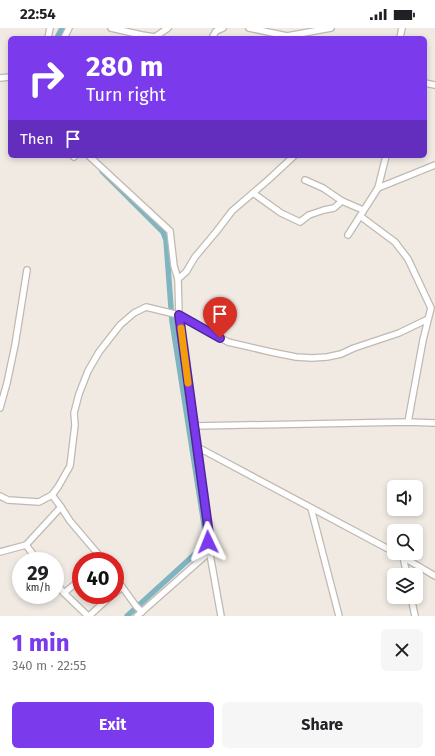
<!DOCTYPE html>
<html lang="en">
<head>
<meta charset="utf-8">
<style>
	:root { --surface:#fff; --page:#f6f6f6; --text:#202124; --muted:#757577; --accent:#7c3aed }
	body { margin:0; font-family:"Fira Sans",sans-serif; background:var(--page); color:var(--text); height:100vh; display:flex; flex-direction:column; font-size:15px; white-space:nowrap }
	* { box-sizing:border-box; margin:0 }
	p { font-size:13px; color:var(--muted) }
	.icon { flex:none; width:22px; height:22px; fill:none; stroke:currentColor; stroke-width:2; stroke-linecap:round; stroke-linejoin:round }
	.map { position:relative; height:588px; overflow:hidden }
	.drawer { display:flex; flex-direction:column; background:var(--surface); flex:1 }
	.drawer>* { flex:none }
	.guide { position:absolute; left:8px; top:8px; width:419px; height:122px; border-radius:6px; box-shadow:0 2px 6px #0003; background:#7c3aed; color:#fff; overflow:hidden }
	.fabs { position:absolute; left:387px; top:452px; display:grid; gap:8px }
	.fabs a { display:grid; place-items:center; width:36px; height:36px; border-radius:6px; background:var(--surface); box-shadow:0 2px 6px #0003; font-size:20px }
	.speed { position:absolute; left:12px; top:524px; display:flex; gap:8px; font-size:20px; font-weight:700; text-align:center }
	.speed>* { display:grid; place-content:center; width:52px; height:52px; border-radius:50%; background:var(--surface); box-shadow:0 2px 6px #0003; line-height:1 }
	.speed small { font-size:10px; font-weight:400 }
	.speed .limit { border:6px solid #d22; background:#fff; color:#111 }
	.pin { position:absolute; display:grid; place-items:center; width:34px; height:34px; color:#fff; margin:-41px -17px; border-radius:50% 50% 50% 0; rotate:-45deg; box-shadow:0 0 4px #0007 }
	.pin .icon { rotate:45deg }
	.me { position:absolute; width:44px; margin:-22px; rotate:358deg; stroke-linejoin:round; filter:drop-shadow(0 0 3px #0008) }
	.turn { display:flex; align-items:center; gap:14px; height:84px; padding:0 12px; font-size:18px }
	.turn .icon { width:52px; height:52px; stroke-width:2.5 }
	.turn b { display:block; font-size:28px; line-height:34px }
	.then { display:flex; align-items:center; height:38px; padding:0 12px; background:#0003; gap:8px; font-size:15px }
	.round { display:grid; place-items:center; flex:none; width:42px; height:42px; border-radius:6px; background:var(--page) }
	.overview { display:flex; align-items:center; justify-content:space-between; height:68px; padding:0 12px }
	h1 { font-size:24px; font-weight:700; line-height:30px; color:var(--accent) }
	.cta { display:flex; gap:8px; margin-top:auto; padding:8px 12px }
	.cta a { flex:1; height:46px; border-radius:6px; background:var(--accent); color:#fff; font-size:16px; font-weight:700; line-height:46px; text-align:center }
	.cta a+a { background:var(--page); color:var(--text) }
	.status { display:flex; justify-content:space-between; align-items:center; height:28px; padding:0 20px; background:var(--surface); direction:ltr }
	.status svg { height:11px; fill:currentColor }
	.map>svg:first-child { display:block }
</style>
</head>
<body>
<div class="status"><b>22:54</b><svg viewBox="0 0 49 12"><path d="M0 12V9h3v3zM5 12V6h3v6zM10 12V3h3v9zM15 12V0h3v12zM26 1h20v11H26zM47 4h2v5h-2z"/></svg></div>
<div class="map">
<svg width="435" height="588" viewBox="0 0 435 588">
	<rect width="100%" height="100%" fill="#f0eae3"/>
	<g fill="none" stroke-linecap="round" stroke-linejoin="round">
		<!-- canal -->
		<g stroke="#7fb5c1" stroke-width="5.5">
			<polyline points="57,10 62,0"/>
			<path d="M102,143L163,204L166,212L172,293L206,509C205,518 203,521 195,526L127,588"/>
		</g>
		<defs>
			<g id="minor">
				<polyline points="111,0 142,7 155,9 168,0"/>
				<polyline points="249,0 287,8 331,0"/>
				<polyline points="48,10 50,0"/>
				<polyline points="64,10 69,0"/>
				<polyline points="212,10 216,3 223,0"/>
				<polyline points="400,10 402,0"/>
				<polyline points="0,50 10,49"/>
				<polyline points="425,55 435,57"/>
				<polyline points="73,128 74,129"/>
				<path d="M89,128L170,203L174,238L178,251L179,287L188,358L209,506C208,514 205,520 205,528L137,588"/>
				<polyline points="305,152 323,160 342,173"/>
				<polyline points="378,160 386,128"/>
				<polyline points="253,165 281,185 300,194 309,187 324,182 334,180 342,173 363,182"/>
				<polyline points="360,188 395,214 408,231 431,280 423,312 408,394"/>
				<polyline points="348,207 378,160 435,137"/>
				<polyline points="178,251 186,244 195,229 216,204 232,183 267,153 294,128"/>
				<polyline points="0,380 7,355 15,317 27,242"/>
				<polyline points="194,398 408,394 435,395"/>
				<polyline points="197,420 201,421 394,524"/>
				<polyline points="52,467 61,479 70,493 104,533"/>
				<polyline points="0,468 8,472 39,474 52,467 58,459 70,438 75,397 74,385 79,366 88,343 99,324 120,297 134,285 146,279 179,287 228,314 271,324 296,329 312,330 327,329 341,326 354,320 399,305 428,291"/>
				<polyline points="311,480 339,588"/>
				<polyline points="208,515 221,588"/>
				<polyline points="26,517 38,533"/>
				<polyline points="0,524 26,517 61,479"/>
				<polyline points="396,525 435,548"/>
				<polyline points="403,529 407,547"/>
				<polyline points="115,549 136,578 142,584"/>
				<polyline points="55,554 64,565 88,588"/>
				<polyline points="64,565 81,551"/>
				<polyline points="115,565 122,559"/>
				<polyline points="411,569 415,588"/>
				<polyline points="89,588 112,567"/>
			</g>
		</defs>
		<!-- minor casing -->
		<use href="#minor" stroke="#bfb9b2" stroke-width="8"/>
		<!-- minor -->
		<use href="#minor" stroke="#fff" stroke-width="5.5"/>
	</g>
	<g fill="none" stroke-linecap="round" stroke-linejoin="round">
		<defs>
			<polyline id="route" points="208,514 209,506 179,287 220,310"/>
		</defs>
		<!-- route casing -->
		<use href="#route" stroke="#51269a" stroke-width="10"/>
		<!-- route -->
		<use href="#route" stroke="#7c3aed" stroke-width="7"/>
		<!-- slow -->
		<polyline stroke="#f59e0b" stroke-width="7" points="181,300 188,355"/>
	</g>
</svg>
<div class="fabs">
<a><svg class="icon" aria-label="sound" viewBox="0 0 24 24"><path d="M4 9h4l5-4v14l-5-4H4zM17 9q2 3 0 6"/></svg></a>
<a><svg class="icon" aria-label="search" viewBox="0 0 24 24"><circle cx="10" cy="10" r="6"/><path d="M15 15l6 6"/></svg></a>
<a><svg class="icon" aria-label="layers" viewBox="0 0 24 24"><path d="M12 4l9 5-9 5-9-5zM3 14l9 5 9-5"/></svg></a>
</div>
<div class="speed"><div>29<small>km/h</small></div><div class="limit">40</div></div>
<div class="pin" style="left:220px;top:310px;background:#d93025"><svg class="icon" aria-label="arrive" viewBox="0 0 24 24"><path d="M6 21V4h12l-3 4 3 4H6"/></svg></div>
<svg class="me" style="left:208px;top:514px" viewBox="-20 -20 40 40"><path d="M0-17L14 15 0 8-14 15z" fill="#7c3aed" stroke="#fff" stroke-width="4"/></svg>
<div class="guide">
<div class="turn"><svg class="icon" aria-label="right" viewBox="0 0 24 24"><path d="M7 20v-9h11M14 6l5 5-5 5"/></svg><div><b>280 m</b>Turn right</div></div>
<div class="then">Then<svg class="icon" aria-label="arrive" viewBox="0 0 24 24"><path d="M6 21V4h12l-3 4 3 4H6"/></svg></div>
</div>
</div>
<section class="drawer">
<div class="overview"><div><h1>1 min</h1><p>340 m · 22:55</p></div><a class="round"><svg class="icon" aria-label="close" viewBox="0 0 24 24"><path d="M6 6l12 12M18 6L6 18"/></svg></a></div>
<div class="cta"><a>Exit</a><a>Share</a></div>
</section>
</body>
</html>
